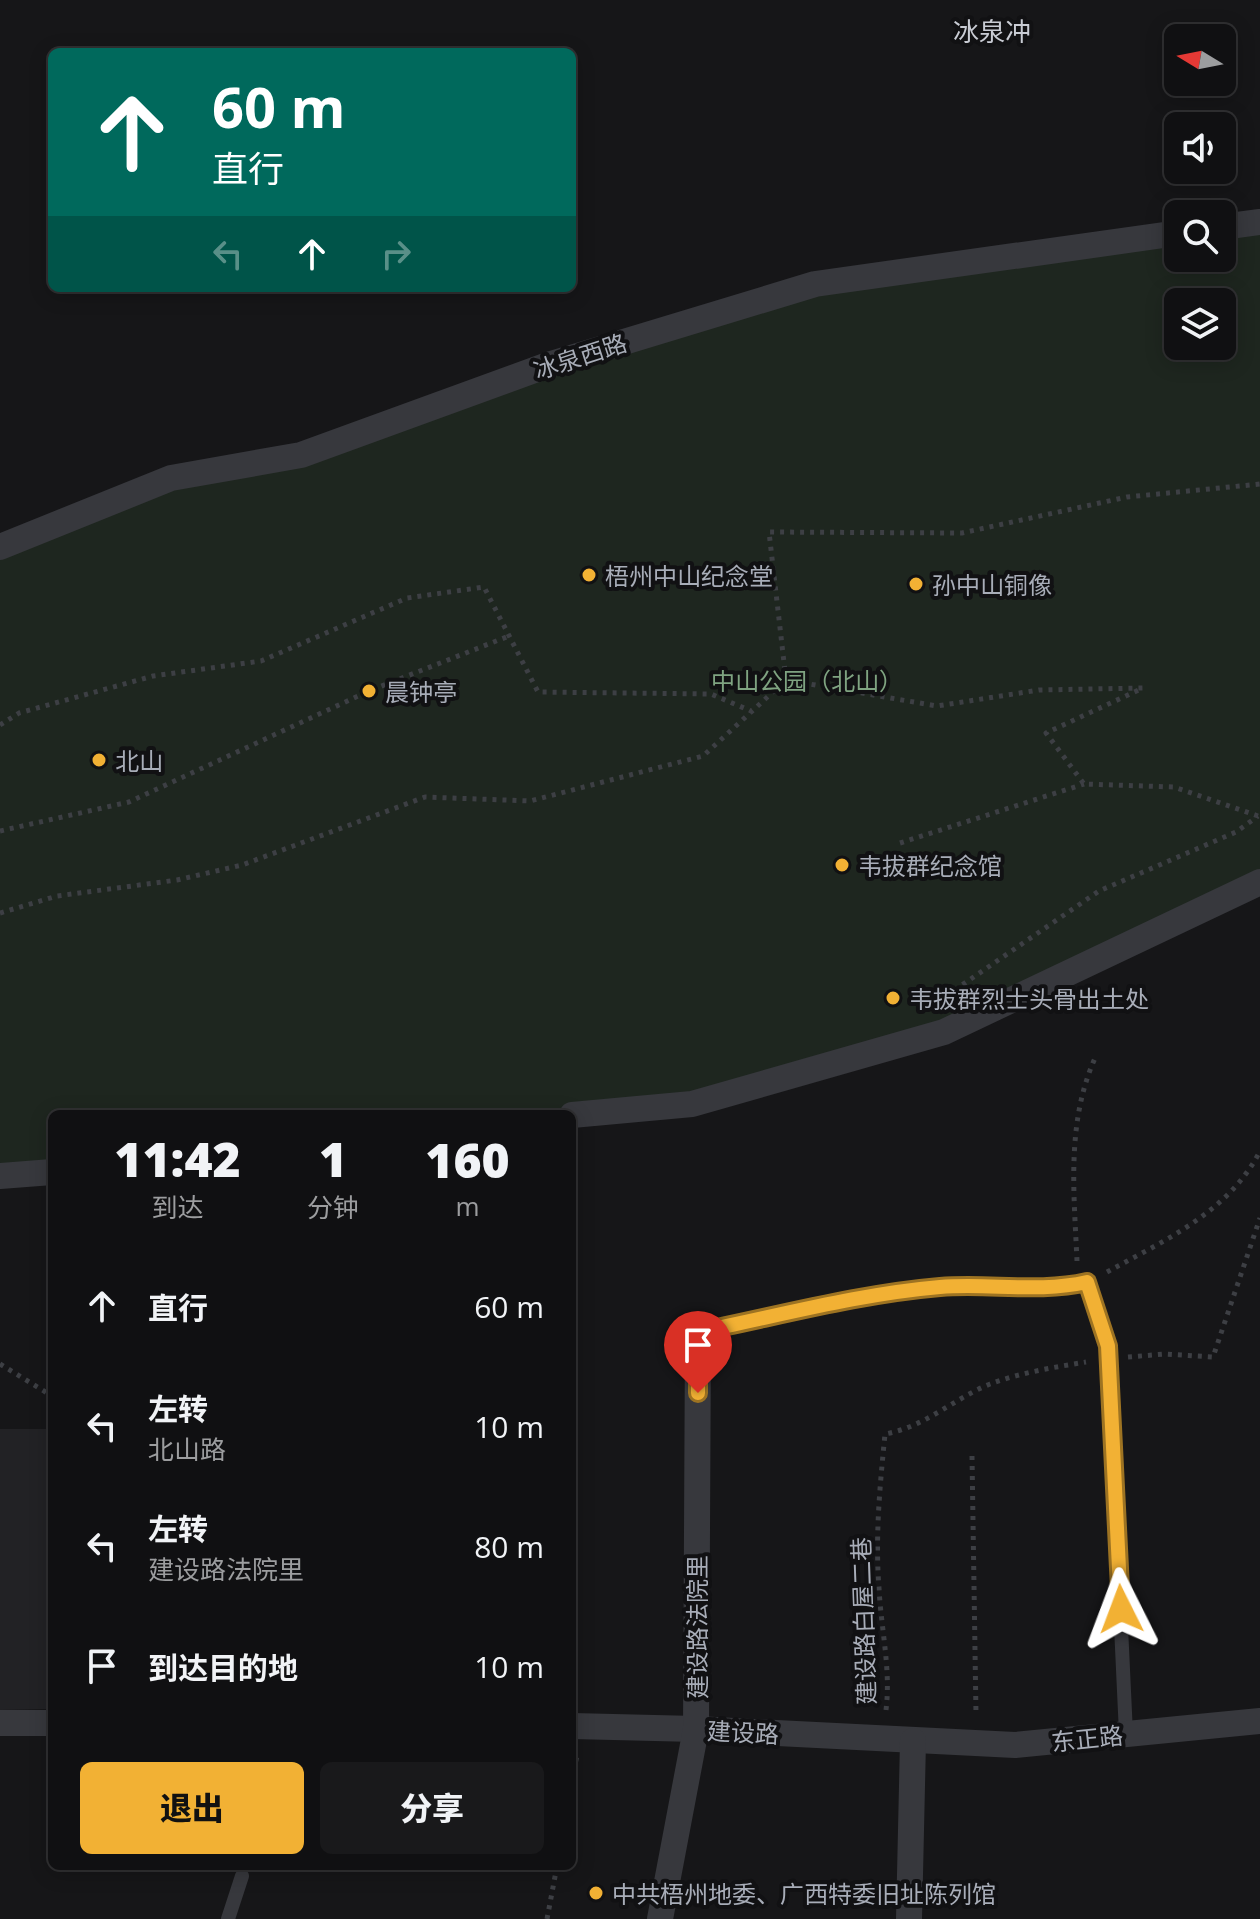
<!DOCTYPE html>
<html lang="zh">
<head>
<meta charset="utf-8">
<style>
	:root { --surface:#101012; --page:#19191b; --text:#f1f3f6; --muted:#9c9d9f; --line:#303032; --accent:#f2b134 }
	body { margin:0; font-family:"Open Sans","Noto Sans SC",sans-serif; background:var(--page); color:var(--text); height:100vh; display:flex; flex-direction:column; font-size:30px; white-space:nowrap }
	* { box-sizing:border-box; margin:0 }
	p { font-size:26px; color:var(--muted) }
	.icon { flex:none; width:44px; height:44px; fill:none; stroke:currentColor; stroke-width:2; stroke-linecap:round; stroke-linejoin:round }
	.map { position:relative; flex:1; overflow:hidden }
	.details { position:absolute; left:48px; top:1110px; width:528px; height:760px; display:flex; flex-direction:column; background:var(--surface); border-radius:12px; box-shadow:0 4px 20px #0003,0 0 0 2px var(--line) }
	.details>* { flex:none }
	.guide { position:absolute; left:48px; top:48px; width:528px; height:244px; border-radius:12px; box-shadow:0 4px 20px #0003,0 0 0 2px var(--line); background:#00695c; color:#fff; overflow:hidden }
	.needle { width:52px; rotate:280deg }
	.buttons { position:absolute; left:1164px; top:24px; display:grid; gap:16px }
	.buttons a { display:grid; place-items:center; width:72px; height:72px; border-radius:12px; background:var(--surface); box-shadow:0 4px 20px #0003,0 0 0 2px var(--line); font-size:40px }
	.pin { position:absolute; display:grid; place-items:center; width:68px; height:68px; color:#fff; margin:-82px -34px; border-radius:50% 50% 50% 0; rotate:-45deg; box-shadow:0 0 8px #0007 }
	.pin .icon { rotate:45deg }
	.me { position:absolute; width:88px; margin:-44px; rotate:357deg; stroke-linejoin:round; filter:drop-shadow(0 0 6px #0008) }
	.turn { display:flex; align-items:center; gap:28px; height:168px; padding:0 32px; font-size:36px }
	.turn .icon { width:104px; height:104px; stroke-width:2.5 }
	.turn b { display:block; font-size:56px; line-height:68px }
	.lanes { display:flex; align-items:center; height:76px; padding:0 32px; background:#0003; justify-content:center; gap:40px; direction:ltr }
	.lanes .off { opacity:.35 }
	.eta { display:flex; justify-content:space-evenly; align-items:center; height:136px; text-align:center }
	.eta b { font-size:48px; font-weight:800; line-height:56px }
	.button { display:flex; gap:16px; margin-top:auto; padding:16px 32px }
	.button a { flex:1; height:92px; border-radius:12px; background:var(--accent); color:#111; font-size:32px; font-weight:800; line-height:92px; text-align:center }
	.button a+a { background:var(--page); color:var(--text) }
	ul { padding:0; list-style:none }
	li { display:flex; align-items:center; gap:24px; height:120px; padding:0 32px }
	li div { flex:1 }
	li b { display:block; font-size:30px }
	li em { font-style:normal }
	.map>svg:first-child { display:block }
</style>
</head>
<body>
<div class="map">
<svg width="1260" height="1919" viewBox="0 0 1260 1919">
	<rect width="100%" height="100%" fill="#161618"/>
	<!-- built -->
	<polygon fill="#222225" points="0,1429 48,1429 49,1709 0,1710"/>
	<!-- green -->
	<path fill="#1e261f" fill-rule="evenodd" d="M1260,222V882L944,1032L692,1104L572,1114H52V1173L0,1176V547L171,478L301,455L815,284L1178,233V258H1222V227ZM1178,302H1222V346H1178Z"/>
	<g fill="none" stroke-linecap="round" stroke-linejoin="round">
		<!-- path -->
		<g stroke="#3d3f44" stroke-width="5" stroke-dasharray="4 6" stroke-linecap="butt">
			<polyline points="0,725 19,713 153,676 261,661 407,598 484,587 538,692 711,694 751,711"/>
			<polyline points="1258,816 1174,787 1084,784 1046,733 1143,688 1039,690 937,706 786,680 769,532 962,533 1127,497 1260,484"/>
			<polyline points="0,831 129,802 369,691 509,636"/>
			<polyline points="900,843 1084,784"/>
			<polyline points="0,913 57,896 177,880 242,865 425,797 530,801 703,756 786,680"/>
			<polyline points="946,996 1099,891 1236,832 1258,816"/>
			<path d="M1077,1261C1074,1192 1066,1121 1096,1056"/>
			<path d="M1107,1272C1165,1240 1229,1212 1260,1151"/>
			<polyline points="1128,1357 1165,1354 1213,1357 1260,1218"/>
			<polyline points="0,1364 52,1396"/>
			<polyline points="972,1456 976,1715"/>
			<path d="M886,1710C891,1669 881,1629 879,1588C875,1536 880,1485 885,1434C925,1427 953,1399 990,1384C1019,1373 1055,1367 1086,1362"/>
			<polyline points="572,1781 577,1755"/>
			<polyline points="547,1919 557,1866"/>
		</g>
		<!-- service -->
		<g stroke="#37383d" stroke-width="14">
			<path d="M698,1332C778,1316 858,1295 940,1287C989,1283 1039,1293 1087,1282L1108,1346L1126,1734"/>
			<polyline points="228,1919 242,1876"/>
		</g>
		<!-- minor -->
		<g stroke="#37383d" stroke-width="26">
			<polyline points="1222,227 1260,222"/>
			<polyline points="0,547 171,478 301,455 548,365 815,284 1178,233"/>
			<polyline points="572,1115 692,1104 944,1032 1260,882"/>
			<polyline points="0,1176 52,1172"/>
			<polyline points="0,1723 52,1723"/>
			<polyline points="572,1726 696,1729 1015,1745 1260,1721"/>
			<polyline points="660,1919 696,1729 698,1332"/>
			<polyline points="909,1919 913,1741"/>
		</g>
	</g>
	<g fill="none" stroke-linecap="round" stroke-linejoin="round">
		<defs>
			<path id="route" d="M698,1393V1332C778,1316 858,1294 940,1287C989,1283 1039,1293 1087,1282L1108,1346L1121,1609"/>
		</defs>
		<!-- route casing -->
		<use href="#route" stroke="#9d7322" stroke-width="20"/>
		<!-- route -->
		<use href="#route" stroke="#f2b134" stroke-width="14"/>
	</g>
	<!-- markers -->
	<g fill="#f2b134" stroke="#111113" stroke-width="3">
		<circle cx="589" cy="575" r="8"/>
		<circle cx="916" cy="584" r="8"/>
		<circle cx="369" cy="691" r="8"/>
		<circle cx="99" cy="760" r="8"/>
		<circle cx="842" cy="865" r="8"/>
		<circle cx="893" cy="998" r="8"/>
		<circle cx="596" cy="1893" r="8"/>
	</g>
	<g text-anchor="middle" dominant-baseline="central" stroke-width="8" stroke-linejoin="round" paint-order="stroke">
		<!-- street labels -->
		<g font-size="24" fill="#a8adb8" stroke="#111113">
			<text transform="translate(580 356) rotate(-18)">冰泉西路</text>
			<text transform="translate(863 1621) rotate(-92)">建设路白屋二巷</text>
			<text transform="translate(696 1627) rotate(-90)">建设路法院里</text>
			<text transform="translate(743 1732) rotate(3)">建设路</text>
			<text transform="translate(1087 1738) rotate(-6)">东正路</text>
		</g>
		<!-- poi labels -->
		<g font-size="24" fill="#a8adb8" stroke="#111113" text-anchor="start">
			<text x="605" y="575">梧州中山纪念堂</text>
			<text x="932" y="584">孙中山铜像</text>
			<text x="385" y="691">晨钟亭</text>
			<text x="115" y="760">北山</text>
			<text x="858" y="865">韦拔群纪念馆</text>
			<text x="909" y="998">韦拔群烈士头骨出土处</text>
			<text x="612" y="1893">中共梧州地委、广西特委旧址陈列馆</text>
		</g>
		<!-- park labels -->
		<g font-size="24" fill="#7fa381" stroke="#111113">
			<text x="807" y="680">中山公园（北山）</text>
		</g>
		<!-- neighbourhood labels -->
		<g font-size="26" fill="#c9ccd4" stroke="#111113">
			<text x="992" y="31">冰泉冲</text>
		</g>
	</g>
</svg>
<div class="buttons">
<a><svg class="needle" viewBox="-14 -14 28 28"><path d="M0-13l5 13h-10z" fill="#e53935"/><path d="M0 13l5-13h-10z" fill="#9c9d9f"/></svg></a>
<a><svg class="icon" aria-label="sound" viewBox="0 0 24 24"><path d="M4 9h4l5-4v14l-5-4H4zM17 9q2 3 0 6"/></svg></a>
<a><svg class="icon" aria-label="search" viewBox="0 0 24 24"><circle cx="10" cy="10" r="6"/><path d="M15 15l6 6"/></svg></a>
<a><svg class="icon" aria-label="layers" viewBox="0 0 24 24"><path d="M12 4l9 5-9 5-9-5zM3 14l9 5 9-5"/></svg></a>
</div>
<div class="pin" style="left:698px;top:1393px;background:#d93025"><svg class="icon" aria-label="arrive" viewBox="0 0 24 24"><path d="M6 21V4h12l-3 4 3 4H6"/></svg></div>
<svg class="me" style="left:1121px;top:1609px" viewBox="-20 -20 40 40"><path d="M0-17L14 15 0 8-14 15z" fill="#f2b134" stroke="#fff" stroke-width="4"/></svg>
<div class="guide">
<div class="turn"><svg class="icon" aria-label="ahead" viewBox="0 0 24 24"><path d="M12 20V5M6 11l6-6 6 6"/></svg><div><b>60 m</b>直行</div></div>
<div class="lanes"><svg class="icon off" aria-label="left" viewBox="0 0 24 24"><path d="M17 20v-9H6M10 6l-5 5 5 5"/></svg><svg class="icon" aria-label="ahead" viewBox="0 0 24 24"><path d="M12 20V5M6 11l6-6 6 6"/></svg><svg class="icon off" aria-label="right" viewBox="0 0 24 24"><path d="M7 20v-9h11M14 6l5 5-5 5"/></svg></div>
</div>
<section class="details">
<div class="eta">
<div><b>11:42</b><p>到达</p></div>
<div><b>1</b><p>分钟</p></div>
<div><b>160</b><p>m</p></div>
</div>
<ul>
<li><svg class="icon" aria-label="ahead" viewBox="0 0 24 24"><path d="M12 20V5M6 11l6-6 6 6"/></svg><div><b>直行</b></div><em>60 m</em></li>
<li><svg class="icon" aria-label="left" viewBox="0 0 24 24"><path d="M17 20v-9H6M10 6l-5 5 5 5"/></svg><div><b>左转</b><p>北山路</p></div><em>10 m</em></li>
<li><svg class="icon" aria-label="left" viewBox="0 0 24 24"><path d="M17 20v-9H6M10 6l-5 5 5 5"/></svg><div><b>左转</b><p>建设路法院里</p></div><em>80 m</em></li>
<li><svg class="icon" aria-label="arrive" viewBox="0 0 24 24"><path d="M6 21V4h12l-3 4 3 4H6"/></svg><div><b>到达目的地</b></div><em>10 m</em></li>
</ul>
<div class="button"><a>退出</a><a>分享</a></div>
</section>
</div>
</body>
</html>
